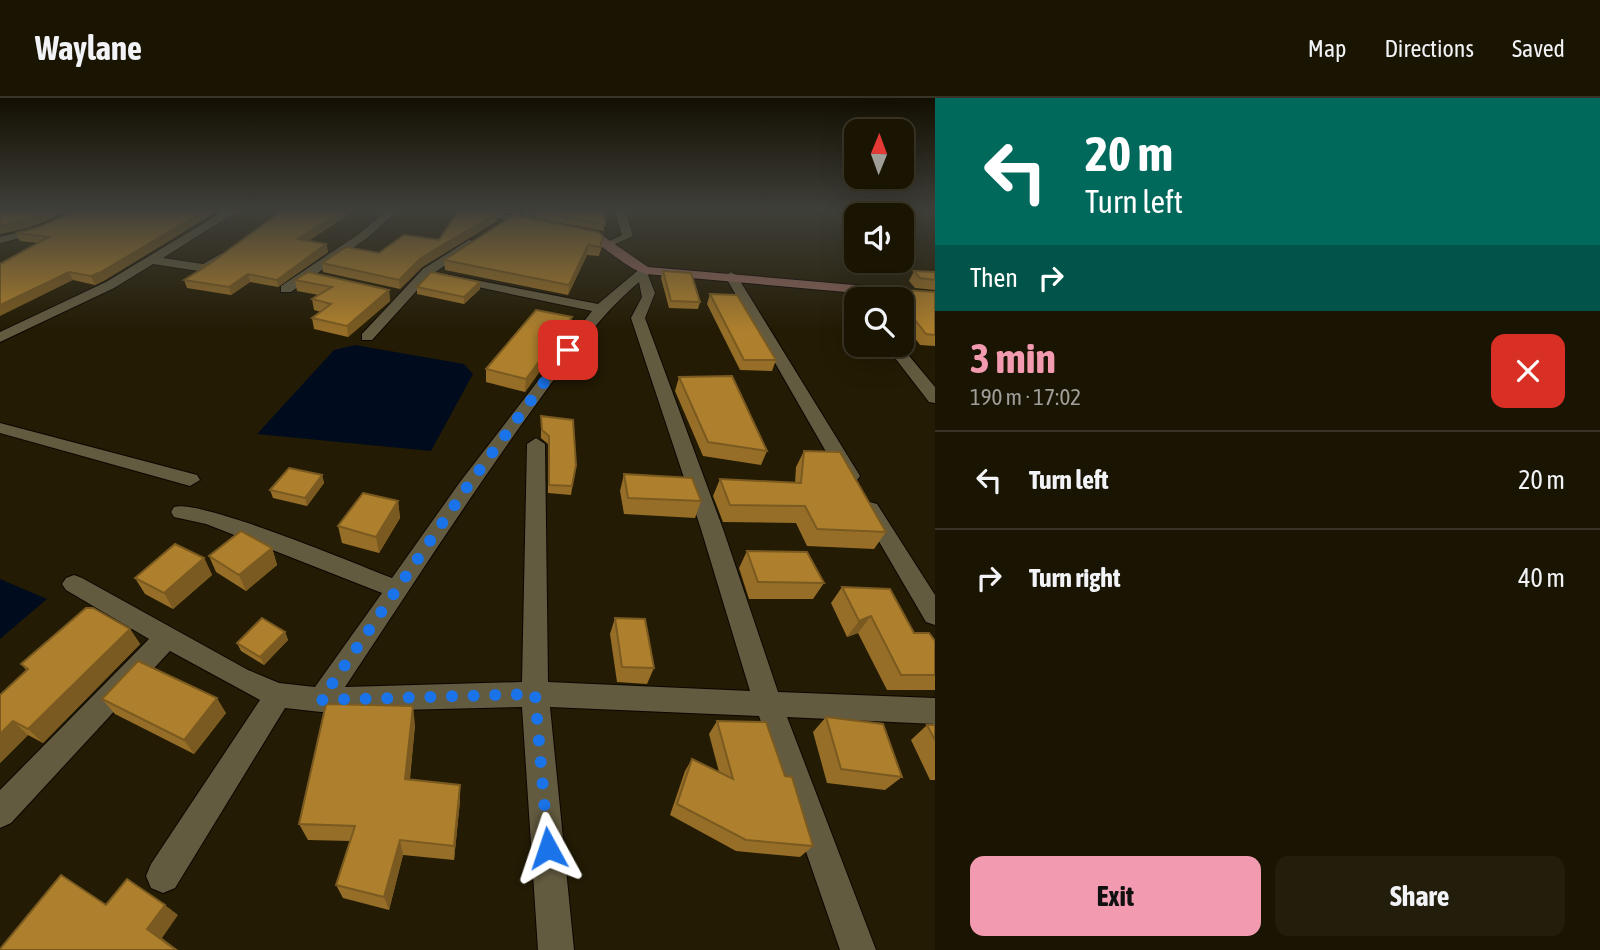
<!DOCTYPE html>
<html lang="en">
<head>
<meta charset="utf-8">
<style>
	:root { --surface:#1a1402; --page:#231d0c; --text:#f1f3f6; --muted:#9f9e99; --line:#383324; --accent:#f29ab0 }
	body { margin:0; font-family:"Asap Condensed",sans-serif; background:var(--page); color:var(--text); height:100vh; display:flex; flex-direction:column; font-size:26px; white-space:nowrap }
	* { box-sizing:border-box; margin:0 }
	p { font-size:23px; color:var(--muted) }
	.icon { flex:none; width:38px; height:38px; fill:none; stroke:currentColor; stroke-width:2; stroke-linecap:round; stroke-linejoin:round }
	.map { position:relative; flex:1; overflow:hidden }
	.side { display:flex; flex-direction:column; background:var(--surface); width:665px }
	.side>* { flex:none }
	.guide { background:#00695c; color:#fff; overflow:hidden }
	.needle { width:46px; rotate:1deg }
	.buttons { position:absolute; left:844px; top:21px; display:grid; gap:14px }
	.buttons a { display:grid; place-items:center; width:70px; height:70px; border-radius:14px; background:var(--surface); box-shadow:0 7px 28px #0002,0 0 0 2px var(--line); font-size:35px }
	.pin { position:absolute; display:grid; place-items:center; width:60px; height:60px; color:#fff; margin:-30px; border-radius:14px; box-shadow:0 4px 10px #0006 }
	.me { position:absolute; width:77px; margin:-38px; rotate:355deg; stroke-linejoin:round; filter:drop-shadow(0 0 5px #0008) }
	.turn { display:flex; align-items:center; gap:24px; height:147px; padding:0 35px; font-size:32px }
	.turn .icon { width:91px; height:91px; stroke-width:2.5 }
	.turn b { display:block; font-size:49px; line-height:60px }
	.then { display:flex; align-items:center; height:66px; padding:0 35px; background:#0003; gap:14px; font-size:26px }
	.round { display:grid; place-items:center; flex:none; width:74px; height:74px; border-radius:14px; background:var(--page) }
	.summary { display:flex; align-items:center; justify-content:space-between; height:119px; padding:0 35px }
	h1 { font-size:42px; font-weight:700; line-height:52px; color:var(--accent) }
	.cta { display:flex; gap:14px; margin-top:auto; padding:14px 35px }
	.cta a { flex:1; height:80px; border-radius:14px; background:var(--accent); color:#111; font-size:28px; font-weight:700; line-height:80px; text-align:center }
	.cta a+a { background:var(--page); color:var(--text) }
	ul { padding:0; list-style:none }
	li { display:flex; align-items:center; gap:21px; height:98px; padding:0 35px; border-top:2px solid var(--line) }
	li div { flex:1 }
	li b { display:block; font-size:26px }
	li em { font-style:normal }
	header { display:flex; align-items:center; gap:42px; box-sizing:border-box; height:98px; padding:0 35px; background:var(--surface); border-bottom:2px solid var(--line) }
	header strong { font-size:33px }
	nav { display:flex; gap:38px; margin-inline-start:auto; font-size:24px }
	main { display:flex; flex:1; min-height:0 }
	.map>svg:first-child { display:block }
</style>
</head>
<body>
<header>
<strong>Waylane</strong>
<nav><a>Map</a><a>Directions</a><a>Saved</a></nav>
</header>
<main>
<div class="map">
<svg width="935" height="852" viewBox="0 0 935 852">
	<rect width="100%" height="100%" fill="#231b03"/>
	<!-- water -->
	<g fill="#000c1d">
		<polygon points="355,247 464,266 473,276 431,353 257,336 334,252"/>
		<polygon points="0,481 47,501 0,541"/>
	</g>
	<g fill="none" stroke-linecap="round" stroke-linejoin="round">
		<defs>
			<g id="street">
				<polygon points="77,113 92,113 40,135 0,145 0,139 32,131"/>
				<polygon points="224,113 237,113 163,160 203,166 222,155 230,155 230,159 205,174 153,166 114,190 0,244 0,234 106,184"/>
				<polygon points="386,113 397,113 367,140 291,194 281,194 281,188 359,136"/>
				<polygon points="524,113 534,113 530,125 521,123"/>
				<polygon points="615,113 625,113 633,138 611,148 605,145 622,137"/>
				<polygon points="469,142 479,144 431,177 372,242 362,242 362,236 423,171"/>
				<path d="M642,169L652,172L648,177L655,195L645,220L723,431L778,594L935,600V626L787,619L876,852H840L759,618L550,609L574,852H538L522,609L321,614L285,610L175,790L163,795L151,790L146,778L151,766L260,602L170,553L11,725L0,730V692L149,541L66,492L62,486L66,480L74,477L82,480L248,572L279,585L315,589L382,495L206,426L174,419L171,414L174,409C201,401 356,466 392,480L460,384L592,213L449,183V177L598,206ZM639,184L642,199L631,220L701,431L750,593L548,584L545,346L536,340L527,346L522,584L345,589C404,500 462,410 524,323C560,274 593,223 639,184Z"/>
				<polygon points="731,174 737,178 860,378 857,382 850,384 840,378 725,178"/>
				<polygon points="860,189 874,201 861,201 854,193"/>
				<polygon points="885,247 900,247 935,289 935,305 929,304"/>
				<polygon points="0,325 197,377 200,382 190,388 0,335"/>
				<polygon points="870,404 877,406 935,497 935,527 926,524 860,411"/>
			</g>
			<g id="secondary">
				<polygon points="184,113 233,113 228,116"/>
				<polygon points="463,113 488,113 543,125 538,128"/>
				<path d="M577,129L603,138L648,169L935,194V202L646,176C618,167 602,142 573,134L572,132Z"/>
			</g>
		</defs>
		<!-- street casing -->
		<use href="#street" stroke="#0c0600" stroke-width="2"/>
		<!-- secondary casing -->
		<use href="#secondary" stroke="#0c0600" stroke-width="2"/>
		<!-- street -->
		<use href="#street" fill="#635b40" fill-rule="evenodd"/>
		<!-- secondary -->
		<use href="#secondary" fill="#8c6359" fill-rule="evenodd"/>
	</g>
	<!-- wall -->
	<g fill="#966e27">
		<polygon points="76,113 210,113 211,117 105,182 95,187 73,182 38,145 20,143 16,135 37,130"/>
		<polygon points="354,113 308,143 326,146 328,154 278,189 250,184 231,197 187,190 184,182 202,171 201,167 208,167"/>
		<polygon points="491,113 521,113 520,117"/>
		<polygon points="534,113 604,113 604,133 535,120"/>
		<polygon points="497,115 497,123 422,169 400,191 323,174 322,165 379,155 439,142"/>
		<polygon points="598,134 602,148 599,158 587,157 568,197 445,172 444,162"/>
		<polygon points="663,173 700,204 698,211 669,210 661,180"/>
		<polygon points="914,173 935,174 935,192 915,190 909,183"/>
		<polygon points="295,182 389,192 390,203 348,239 314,231 312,220 321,214 314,212 312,201 319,197 297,193"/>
		<polygon points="417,189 480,191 464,206 417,196"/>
		<polygon points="891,191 935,194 935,248 920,247 901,221 901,201 887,201 886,200"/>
		<polygon points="710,196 776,262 772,273 740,272 707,206"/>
		<polygon points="570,231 525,294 486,284 486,271"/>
		<polygon points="679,279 767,353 761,367 703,358 675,293"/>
		<polygon points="541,318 576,367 571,397 548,395 548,346 541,340"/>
		<polygon points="804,353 886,434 874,451 807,448 796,425 723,424 713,398 720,381 795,385 796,369"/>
		<polygon points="624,376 701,403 695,420 624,416 620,393"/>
		<polygon points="322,377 324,385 307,408 273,400 270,392"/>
		<polygon points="398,403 400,420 379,455 342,445 338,428"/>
		<polygon points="272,450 277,467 246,493 216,474 209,458"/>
		<polygon points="747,453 824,485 813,501 749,501 739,470"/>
		<polygon points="204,460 212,477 173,511 145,496 135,480"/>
		<polygon points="842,489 914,535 935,543 935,592 887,592 858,535 847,539 831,505"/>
		<polygon points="615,520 654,570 647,586 617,584 610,536"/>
		<polygon points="130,531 140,546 43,645 28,637 0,665 26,572 21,566"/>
		<polygon points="285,534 288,542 264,567 241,553 237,545"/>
		<polygon points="102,601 226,615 194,656 115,616"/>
		<polygon points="826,619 902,679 885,692 827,685 813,634"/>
		<polygon points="717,623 785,678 813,748 800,759 736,753 670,717 685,673 692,661 719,674 709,636"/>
		<polygon points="415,627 410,681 460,687 460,703 454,762 403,757 389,812 343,800 336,787 350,743 308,742 299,726"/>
		<polygon points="927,627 935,627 935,682 930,682 911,642"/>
	</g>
	<!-- shaded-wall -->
	<g fill="#7a5a20">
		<polygon points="48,113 69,113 31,129 0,136 0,128"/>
		<polygon points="204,113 210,113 211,117 105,182 95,187 91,178"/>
		<polygon points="232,113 243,113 233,119"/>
		<polygon points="342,113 354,113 299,149 298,141"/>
		<polygon points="497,115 497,123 422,169 400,191 399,182 421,160"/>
		<polygon points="326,146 328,154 278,189 277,182"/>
		<polygon points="588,147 587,157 568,197 569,187"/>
		<polygon points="69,174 73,182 0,218 0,207"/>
		<polygon points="248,176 250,184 231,197 229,189"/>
		<polygon points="480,184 480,191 464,206 464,199"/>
		<polygon points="389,192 390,203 348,239 347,228"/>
		<polygon points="572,219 570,231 525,294 526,281"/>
		<polygon points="322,377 324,385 307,408 305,400"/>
		<polygon points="398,403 400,420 379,455 376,439"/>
		<polygon points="272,450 277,467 246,493 239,477"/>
		<polygon points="204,460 212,477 173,511 164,495"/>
		<polygon points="871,518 858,535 847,539 859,523"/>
		<polygon points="130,531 140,546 43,645 28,631"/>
		<polygon points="285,534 288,542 264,567 260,559"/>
		<polygon points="217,600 226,615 194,656 184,642"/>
		<polygon points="413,608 415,627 408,697 405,681"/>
		<polygon points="13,623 28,637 0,665 0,636"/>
		<polygon points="460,687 460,703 454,762 454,748"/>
		<polygon points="400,742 403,757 389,812 384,799"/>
		<polygon points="165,807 178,817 162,840 178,852 176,852 147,831"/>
	</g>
	<!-- building -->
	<g fill="#ae802d" stroke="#7a5a20" stroke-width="2">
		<polygon points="0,113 48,113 28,121 0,128"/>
		<polygon points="76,113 204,113 101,174 91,178 69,174 0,207 0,166 49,139 16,135 37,130"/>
		<polygon points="282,113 342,113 298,141 326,146 277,182 248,176 229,189 184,182 205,169 201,167 208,167"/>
		<polygon points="459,113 490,113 497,115 421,160 399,182 322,165 346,149 379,155 404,137 439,142"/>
		<polygon points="535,113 604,113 605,127"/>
		<polygon points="514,117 598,134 603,138 600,149 588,147 569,187 444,162"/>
		<polygon points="663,173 691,175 700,204 671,203"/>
		<polygon points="914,173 935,174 935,182 920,180"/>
		<polygon points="308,174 389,192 347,228 312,220 331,206 312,201 332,189 295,182"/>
		<polygon points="431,174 480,184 464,199 417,189"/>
		<polygon points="891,191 935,194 935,237 926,236 901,204 901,201 899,201"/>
		<polygon points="710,196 737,197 776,262 744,262"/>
		<polygon points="536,212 572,219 526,281 486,271"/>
		<polygon points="732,278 767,353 708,344 679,279"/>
		<polygon points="541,318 573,322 576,367 572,388 549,387 549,338 542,332"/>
		<polygon points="804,353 840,354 886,434 817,431 805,408 730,407 720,381 801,385"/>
		<polygon points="289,370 322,377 305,400 270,392"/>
		<polygon points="624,376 692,380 701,403 628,400"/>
		<polygon points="363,395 398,403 376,439 338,428"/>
		<polygon points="241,433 272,450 239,477 209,458"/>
		<polygon points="175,446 204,460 164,495 135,480"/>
		<polygon points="747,453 807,454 824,485 758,484"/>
		<polygon points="842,489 890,491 914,535 929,535 935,543 935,577 901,577 871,518 859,523"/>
		<polygon points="86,510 93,510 130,531 28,631 13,623 0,636 0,597 28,571 21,566"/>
		<polygon points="262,520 285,534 260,559 237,545"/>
		<polygon points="615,520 645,521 654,570 622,569"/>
		<polygon points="138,563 217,600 184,642 102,601"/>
		<polygon points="326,606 413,608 405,681 460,687 454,748 400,742 384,799 336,787 355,728 299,726"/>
		<polygon points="826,619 883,626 902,679 841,671"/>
		<polygon points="717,623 766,624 785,678 792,679 813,748 746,742 677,706 692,661 733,681"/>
		<polygon points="927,627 935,627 935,642"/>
		<polygon points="61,777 106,807 127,781 165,807 147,831 176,852 2,852 0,851"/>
	</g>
	<!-- sky -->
	<linearGradient id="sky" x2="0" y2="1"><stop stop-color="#130f02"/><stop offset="0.48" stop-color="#3f3f39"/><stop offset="1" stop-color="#3f3f39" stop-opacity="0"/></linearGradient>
	<rect width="935" height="233" fill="url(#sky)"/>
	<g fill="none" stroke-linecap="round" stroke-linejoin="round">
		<!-- route -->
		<polyline stroke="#1a73e8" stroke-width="12" stroke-dasharray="0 21.6" points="548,750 535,596 321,602 467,389 568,252"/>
	</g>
</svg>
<div class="buttons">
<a><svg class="needle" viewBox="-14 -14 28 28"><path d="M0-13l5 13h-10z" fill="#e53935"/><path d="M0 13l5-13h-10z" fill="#9f9e99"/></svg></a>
<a><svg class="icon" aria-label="sound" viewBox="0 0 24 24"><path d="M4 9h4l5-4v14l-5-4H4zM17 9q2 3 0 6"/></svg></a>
<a><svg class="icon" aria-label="search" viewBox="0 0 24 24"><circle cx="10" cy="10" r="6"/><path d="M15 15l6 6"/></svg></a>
</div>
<div class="pin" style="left:568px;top:252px;background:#d93025"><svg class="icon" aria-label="arrive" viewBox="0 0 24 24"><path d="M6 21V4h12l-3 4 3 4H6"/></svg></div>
<svg class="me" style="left:548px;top:750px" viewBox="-20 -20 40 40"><path d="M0-17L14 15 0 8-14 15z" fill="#1a73e8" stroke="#fff" stroke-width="4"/></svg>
</div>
<section class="side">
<div class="guide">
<div class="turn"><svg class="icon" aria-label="left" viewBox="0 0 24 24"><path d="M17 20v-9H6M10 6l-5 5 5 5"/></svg><div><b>20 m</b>Turn left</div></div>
<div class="then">Then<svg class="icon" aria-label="right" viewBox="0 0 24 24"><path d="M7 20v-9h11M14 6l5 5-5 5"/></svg></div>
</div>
<div class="summary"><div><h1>3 min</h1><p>190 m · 17:02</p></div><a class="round" style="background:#d93025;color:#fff"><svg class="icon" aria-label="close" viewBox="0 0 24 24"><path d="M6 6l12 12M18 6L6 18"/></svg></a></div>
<ul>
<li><svg class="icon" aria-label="left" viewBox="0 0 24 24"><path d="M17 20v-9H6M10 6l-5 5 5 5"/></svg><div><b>Turn left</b></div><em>20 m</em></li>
<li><svg class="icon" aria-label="right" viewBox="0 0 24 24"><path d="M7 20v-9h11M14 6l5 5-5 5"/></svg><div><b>Turn right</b></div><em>40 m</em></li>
</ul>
<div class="cta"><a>Exit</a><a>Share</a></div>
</section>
</main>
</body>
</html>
